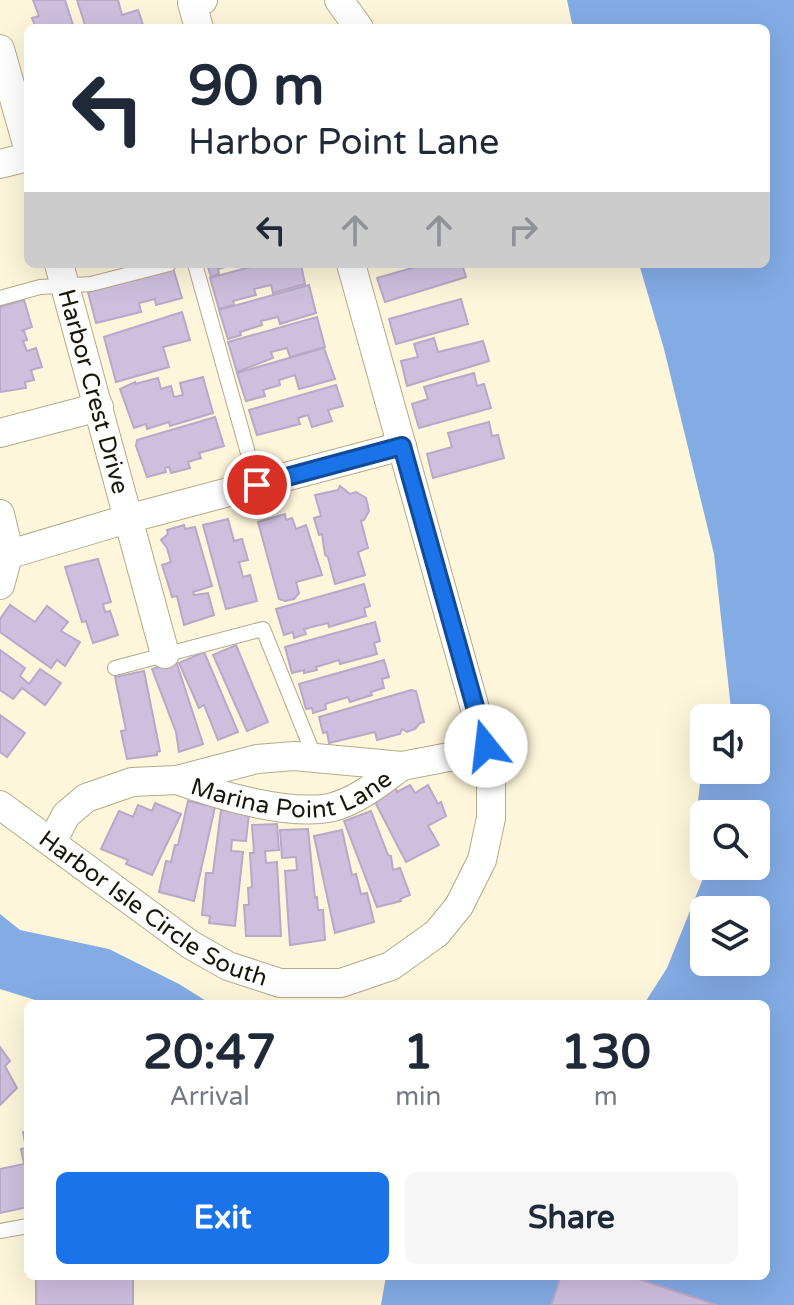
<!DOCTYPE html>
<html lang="en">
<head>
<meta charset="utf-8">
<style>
	:root { --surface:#fff; --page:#f6f6f7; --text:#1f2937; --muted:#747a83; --accent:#1a73e8 }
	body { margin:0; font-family:"Varela Round",sans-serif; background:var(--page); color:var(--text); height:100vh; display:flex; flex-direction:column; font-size:30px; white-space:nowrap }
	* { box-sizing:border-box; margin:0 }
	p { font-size:26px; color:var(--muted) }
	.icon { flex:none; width:44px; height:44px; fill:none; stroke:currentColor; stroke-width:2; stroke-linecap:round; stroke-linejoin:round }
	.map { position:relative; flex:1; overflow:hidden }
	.details { position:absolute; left:24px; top:1000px; width:746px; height:280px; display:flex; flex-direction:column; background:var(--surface); border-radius:12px; box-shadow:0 8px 32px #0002 }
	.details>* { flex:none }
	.banner { position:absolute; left:24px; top:24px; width:746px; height:244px; border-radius:12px; box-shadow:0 8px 32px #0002; background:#fff; color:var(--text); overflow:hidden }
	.fabs { position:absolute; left:690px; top:704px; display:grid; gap:16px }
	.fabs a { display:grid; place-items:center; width:80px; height:80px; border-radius:12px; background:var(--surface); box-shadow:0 8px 32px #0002; font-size:40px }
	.pin { position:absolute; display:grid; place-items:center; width:68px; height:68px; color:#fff; margin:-34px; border:4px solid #fff; border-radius:50%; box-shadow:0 2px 8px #0007 }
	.me { position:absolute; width:88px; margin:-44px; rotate:344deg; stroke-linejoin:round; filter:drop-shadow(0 0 6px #0008) }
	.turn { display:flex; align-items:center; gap:28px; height:168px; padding:0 32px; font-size:36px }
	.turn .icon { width:104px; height:104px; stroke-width:2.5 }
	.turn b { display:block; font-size:56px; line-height:68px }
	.lanes { display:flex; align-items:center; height:76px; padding:0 32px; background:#0003; justify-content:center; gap:40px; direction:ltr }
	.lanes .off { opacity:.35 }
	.eta { display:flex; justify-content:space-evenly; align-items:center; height:136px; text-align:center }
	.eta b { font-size:48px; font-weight:800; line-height:56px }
	.button { display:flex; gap:16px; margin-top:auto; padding:16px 32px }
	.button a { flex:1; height:92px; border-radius:12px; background:var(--accent); color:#fff; font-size:32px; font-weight:800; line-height:92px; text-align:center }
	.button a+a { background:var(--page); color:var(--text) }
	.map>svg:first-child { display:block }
</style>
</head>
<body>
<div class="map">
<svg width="794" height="1305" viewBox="0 0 794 1305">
	<rect width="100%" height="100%" fill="#fef6da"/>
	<!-- water -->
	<g fill="#83ace5" fill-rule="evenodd">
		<path d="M567,0H794V1305H381L386,1276H766V1004H644L667,968L708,866H756V814H704V855L695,829L704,747V770H756V718H732L714,554L664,349L639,264H766V28H573ZM704,910H756V962H704Z"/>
		<polygon points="0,914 20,930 109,949 179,984 211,1004 48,1004 0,989"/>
	</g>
	<!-- building -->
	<g fill="#cebfdf" stroke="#b7a9c8" stroke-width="2">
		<polygon points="33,0 65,0 74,28 36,28 32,18 39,16"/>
		<polygon points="77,0 118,0 122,15 138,10 144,28 86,28"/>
		<polygon points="207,264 236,264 218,269 219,274 211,277"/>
		<polygon points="261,264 301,264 305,284 273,293 271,285 254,289 256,295 233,301 234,305 219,309 210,278"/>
		<polygon points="462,264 466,277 385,302 377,278 426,264"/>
		<polygon points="173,268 182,298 156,305 155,299 139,303 141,312 96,323 88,292"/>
		<polygon points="309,285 316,313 280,324 278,317 261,321 262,325 240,332 241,335 228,339 219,310"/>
		<polygon points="461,299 468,324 396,344 389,319"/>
		<polygon points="24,300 32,327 21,331 24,331 27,340 23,341 27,351 36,348 42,367 31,370 34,380 25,382 26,388 0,392 0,307"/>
		<polygon points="182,312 190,340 163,347 169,367 116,382 104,337"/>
		<polygon points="317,317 325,347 290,357 287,348 271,352 273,358 237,372 228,342"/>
		<polygon points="434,338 438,352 483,341 489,361 407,386 401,361 418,357 414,344"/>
		<polygon points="324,348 335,379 299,389 295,375 279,380 280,385 263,390 265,396 246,401 237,373"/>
		<polygon points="474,373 477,386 484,384 491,408 419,428 412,404 428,399 424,387"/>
		<polygon points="203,377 213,413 170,426 169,422 147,429 146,424 134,428 120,389 135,382 135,384 158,378 161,389 171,386 174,397 183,395 180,383"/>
		<polygon points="336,385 343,406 328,410 332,421 312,427 308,415 298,418 300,424 257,435 249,410"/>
		<polygon points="215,417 224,446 199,453 201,458 188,462 190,468 171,473 169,467 165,468 166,472 147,477 136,446 137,440"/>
		<polygon points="489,422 492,436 498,435 504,458 433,478 427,454 452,447 448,433"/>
		<polygon points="340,486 350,494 356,492 366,498 369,511 364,520 361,521 368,548 358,552 365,575 335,584 328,557 325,555 322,534 319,535 314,518 321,516 315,495 338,490"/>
		<polygon points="285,514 286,520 292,518 296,529 306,525 322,575 296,582 299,593 294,599 285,601 279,599 258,522"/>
		<polygon points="228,519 234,541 242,539 248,560 239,562 243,577 250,575 257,601 226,609 203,525"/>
		<polygon points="184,525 185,529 195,527 212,586 193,592 194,595 208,593 214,615 184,625 177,596 172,597 171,593 162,565 171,562 167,548 161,540 168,534 167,530"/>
		<polygon points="98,559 111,602 103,604 105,612 110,611 118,635 93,643 86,621 82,622 65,567"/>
		<polygon points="364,584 370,606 364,608 366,616 329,627 328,623 304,629 306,634 294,638 293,632 284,635 276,609"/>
		<polygon points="10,605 35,622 47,606 68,622 61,631 80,642 65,666 57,660 51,668 0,632 0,619"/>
		<polygon points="375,622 380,641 374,643 377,654 340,664 339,660 316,667 317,670 304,673 304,670 292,673 285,647"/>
		<polygon points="236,645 268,722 247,731 213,655"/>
		<polygon points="0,650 25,668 20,676 29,684 40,669 61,683 45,705 22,688 13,699 0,690"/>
		<polygon points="204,652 238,732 218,740 204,705 199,708 179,663"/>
		<polygon points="384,660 389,677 382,679 384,688 371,692 372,695 350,702 348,697 325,704 326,709 313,713 312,708 306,709 299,684"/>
		<polygon points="176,661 203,744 179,752 176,732 152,669"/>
		<polygon points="144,671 160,751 157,752 157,755 127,759 121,731 126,730 115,677"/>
		<polygon points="411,690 416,691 424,722 420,723 415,729 407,732 402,729 400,734 377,740 375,732 329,743 327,732 323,733 319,717"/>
		<polygon points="0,715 25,733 7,757 0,752"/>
		<polygon points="394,785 397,792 410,785 415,793 428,785 438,804 441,802 446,816 428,826 439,845 406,862 375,802 378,801 375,795"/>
		<polygon points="188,801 215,807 194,901 159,892 166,861 171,862 175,845 178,845"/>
		<polygon points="155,803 181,814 152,875 126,864 128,860 101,849 119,811 133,817 138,805 152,811"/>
		<polygon points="221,810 249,813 246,841 232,840 231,851 243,852 235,926 209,923 210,916 202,915 206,873 213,873"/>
		<polygon points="371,811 388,855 391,856 393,870 400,868 410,895 400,899 401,901 377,907 344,821"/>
		<polygon points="277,824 279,850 265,851 266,863 277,862 281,936 246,936 244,905 249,905 248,888 252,887 250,853 254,853 252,825"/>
		<polygon points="308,829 315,898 317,897 318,910 323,910 325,940 290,945 285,871 297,870 296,857 282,858 280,830"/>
		<polygon points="342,830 352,875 356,874 361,894 367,893 374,922 335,933 314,836"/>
		<polygon points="0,1047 10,1061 5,1066 17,1088 0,1105"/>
		<polygon points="28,1131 28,1207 0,1213 0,1169 24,1164 21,1149 26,1148 23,1132"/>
		<polygon points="45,1276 133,1276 133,1305 36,1305 36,1277"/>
		<polygon points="561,1276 630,1276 717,1305 551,1305"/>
	</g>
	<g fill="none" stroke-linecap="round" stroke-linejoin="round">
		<defs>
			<g id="lane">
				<polyline points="195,264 257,485"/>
				<polyline points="0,298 40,287 91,284 169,264"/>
				<polyline points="115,668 263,629 315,758"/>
				<polyline points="0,1231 28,1226"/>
			</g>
			<g id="street">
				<polyline points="339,0 359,28"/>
				<polyline points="199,28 192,3 203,0"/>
				<polyline points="0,49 28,148"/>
				<polyline points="0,164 28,157"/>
				<path id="s1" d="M59,264L165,654"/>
				<polyline points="0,433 99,407"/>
				<polyline points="0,514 9,552 0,585"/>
				<polyline points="0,557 127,519 402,446"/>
				<path id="s2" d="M177,780C217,795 291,817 333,807C359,800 381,781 402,766"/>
				<path id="s3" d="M0,805L191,945L228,966L280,983H341L391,966L437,933L459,906L482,860L491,818V766L351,264"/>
				<polyline points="52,842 66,815 86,798 132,782 177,780 257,759 294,756 402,766 449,757 486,746"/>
			</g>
		</defs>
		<!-- lane casing -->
		<use href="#lane" stroke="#b4aa89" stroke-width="16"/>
		<!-- street casing -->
		<use href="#street" stroke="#b4aa89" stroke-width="30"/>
		<!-- lane -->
		<use href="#lane" stroke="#fff" stroke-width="14"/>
		<!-- street -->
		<use href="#street" stroke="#fff" stroke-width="28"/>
	</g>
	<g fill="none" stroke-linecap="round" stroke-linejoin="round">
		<defs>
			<polyline id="route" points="257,485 402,446 486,746"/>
		</defs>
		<!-- route casing -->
		<use href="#route" stroke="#114b97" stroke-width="20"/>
		<!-- route -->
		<use href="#route" stroke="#1a73e8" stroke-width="14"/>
	</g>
	<g text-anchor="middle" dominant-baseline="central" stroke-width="6" stroke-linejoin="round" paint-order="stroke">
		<!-- street labels -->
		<g font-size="24" fill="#191509" stroke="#fef6da">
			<text stroke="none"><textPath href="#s1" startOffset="132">Harbor Crest Drive</textPath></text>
			<text stroke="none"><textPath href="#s2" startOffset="120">Marina Point Lane</textPath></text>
			<text stroke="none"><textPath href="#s3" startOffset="186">Harbor Isle Circle South</textPath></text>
		</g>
	</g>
</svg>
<div class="fabs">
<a><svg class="icon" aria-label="sound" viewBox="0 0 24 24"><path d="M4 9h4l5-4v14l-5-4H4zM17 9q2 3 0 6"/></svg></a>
<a><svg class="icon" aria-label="search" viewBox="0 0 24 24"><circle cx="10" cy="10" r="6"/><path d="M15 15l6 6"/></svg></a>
<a><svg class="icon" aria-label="layers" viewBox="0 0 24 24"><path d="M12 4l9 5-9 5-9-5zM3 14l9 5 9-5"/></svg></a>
</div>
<div class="pin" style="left:257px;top:485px;background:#d93025"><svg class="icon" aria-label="arrive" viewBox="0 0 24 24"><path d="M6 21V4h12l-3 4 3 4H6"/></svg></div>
<svg class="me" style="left:486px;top:746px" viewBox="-20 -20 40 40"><circle r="19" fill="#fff"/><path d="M0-13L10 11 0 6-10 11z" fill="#1a73e8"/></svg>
<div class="banner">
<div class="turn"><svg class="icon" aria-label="left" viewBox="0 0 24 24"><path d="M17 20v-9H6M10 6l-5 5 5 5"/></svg><div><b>90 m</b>Harbor Point Lane</div></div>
<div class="lanes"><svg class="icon" aria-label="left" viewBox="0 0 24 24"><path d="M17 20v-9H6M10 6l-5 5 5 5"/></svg><svg class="icon off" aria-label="ahead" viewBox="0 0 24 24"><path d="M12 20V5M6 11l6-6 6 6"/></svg><svg class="icon off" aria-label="ahead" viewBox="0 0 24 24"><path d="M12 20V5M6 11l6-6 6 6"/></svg><svg class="icon off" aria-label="right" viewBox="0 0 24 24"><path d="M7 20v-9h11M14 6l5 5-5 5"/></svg></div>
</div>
<section class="details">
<div class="eta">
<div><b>20:47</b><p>Arrival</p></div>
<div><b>1</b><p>min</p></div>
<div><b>130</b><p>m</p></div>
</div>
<div class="button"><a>Exit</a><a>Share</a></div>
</section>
</div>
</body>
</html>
